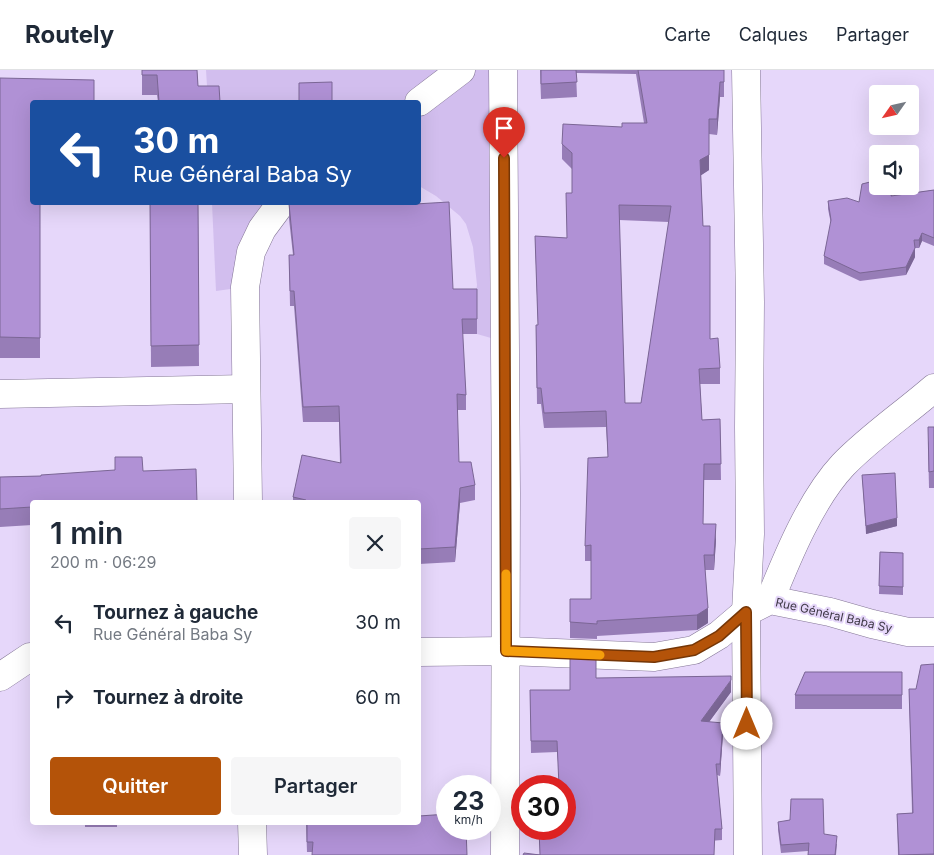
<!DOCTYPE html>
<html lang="fr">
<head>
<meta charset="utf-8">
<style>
	:root { --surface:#fff; --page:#f6f6f7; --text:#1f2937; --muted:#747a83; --line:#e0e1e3; --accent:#b45309 }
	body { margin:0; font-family:Inter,sans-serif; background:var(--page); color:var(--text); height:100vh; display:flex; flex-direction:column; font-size:19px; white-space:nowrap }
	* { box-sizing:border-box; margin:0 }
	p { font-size:16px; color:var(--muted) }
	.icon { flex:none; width:28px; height:28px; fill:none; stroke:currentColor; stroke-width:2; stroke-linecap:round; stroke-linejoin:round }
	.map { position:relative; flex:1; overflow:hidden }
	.side { position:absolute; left:30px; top:430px; width:391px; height:325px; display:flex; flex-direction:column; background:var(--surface); border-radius:5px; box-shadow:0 5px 20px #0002 }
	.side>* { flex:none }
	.hud { position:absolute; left:30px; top:30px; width:391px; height:105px; border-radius:5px; box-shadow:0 5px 20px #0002; background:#1a4fa0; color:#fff; overflow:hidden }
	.needle { width:32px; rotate:236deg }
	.buttons { position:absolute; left:869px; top:15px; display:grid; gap:10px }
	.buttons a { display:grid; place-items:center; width:50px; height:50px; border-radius:5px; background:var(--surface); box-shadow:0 5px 20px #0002; font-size:25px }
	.speed { position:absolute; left:436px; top:705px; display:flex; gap:10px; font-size:25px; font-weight:700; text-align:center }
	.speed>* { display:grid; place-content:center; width:65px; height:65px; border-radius:50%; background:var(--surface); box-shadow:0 5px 20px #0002; line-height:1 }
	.speed small { font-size:12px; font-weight:400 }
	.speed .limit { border:8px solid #d22; background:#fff; color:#111 }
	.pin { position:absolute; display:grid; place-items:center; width:42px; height:42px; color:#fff; margin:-51px -21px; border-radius:50% 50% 50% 0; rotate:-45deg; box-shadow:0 0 5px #0007 }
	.pin .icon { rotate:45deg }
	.me { position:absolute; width:55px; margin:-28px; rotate:0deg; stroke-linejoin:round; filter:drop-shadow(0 0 4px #0008) }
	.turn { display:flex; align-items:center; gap:18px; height:105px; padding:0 20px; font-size:22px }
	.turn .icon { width:65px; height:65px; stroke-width:2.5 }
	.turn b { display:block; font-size:35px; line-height:42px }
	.round { display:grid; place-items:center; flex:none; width:52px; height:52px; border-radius:5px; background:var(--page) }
	.summary { display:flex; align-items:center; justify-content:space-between; height:85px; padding:0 20px }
	h1 { font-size:30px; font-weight:600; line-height:38px }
	.cta { display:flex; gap:10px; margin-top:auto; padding:10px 20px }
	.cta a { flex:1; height:58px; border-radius:5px; background:var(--accent); color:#fff; font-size:20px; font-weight:600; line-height:58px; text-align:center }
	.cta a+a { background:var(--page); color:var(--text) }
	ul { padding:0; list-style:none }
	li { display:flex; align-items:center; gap:15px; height:75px; padding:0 20px }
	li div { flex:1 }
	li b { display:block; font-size:19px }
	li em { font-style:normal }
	header { display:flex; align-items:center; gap:30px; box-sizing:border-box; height:70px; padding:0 25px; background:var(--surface); border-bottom:1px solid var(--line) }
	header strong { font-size:24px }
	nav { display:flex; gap:28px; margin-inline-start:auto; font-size:18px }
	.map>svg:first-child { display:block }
</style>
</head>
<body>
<header>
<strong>Routely</strong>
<nav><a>Carte</a><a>Calques</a><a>Partager</a></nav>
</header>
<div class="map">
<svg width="934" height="785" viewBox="0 0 934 785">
	<rect width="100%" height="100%" fill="#e6d7fa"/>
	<!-- green -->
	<g fill="#d2beee">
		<polygon points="206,0 500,0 501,264 491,268 477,264 474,238 477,215 473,177 466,154 460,146 436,126 419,116 419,32 208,32"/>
		<polygon points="212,133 278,133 245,217 216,221"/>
	</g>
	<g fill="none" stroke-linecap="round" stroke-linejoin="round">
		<defs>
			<g id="minor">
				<polyline points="503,0 506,423 505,785"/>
				<polyline points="746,0 750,232 749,357 750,464 746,542 748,785"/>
				<polyline points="419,32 461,0"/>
				<polyline points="0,324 246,319"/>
				<polyline points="248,432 245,217 251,182 262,159 282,132"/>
				<path d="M770,530C787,488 811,429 843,395C870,367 904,344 934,318"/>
				<polyline points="419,582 506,581 654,587 694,580 719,565 746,542 770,530 830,542 872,554 908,562 934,562"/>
				<polyline points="0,607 30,587"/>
				<polyline points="252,752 253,785"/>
			</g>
		</defs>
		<!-- minor casing -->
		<use href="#minor" stroke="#847696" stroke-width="29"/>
		<!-- minor -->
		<use href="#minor" stroke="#fff" stroke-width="28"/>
	</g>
	<!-- wall -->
	<g fill="#977db7" fill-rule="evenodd">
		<polygon points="142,0 197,0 198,16 220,32 158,32 157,25 142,25"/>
		<path d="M540,0H724V27H720L717,65L709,64V100L701,105L703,156L710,269L720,298V314H700L702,350L720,349L721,410H704L703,454L716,470L714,500H705L708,553L697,560L597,566V569L570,568V529H591V491H585V476L608,387L606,357L544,358L541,334H537L536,255H538L535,166L567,168L572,123V99L562,89V74L622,57L644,53L636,4L576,3L577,27L541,29ZM619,150L669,152L641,333H625Z"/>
		<polygon points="0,8 94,32 32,32 40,132 40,288 0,288"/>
		<polygon points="878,116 894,116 892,126 934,120 934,176 922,171 919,178 915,178 915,187 906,205 860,211 824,194 824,186 831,154 828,139 828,131 859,132"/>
		<polygon points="150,132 198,132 199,296 151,297"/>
		<polygon points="289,134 415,134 453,219 477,249 477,264 462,264 466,325 466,340 457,340 459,392 475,415 475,430 460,433 455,492 419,494 419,432 293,432 293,427 340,393 339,352 303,352 294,236 290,236 289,185 293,185 289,149"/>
		<polygon points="934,357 934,418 929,418 928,373"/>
		<polygon points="143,401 32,432 32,455 0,457 0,407 41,406"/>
		<polygon points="862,405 897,456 866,464"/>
		<polygon points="880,482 903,483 903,525 879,524"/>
		<polygon points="934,594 934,785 898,785 897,744 912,743 909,619 916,619"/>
		<polygon points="902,602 902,639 795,639 795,625"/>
		<polygon points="596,608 731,622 709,652 723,664 720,706 717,705 722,759 722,770 540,785 565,759 557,682 531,683 530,620 570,620"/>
		<rect x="85" y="752" width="32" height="5"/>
		<polygon points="306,752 419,752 312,782 307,782"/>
		<polygon points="778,752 837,774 836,785 808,785 808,781 781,783 778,760"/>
	</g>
	<!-- shaded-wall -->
	<g fill="#7b6695">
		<polygon points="720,12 720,27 717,65 717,49"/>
		<polygon points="709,49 709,100 700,106 700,90"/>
		<polygon points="893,116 894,116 891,134 891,126"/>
		<polygon points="922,163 922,171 919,178 919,170"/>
		<polygon points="915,178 915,187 906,205 906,197"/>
		<polygon points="460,418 460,433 455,492 455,477"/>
		<polygon points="897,448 897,456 866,464 866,456"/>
		<polygon points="716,454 716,470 714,500 714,485"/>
		<polygon points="708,538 708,553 697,560 697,545"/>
		<polygon points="731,610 731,622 701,663 701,651"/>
		<polygon points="723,653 723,664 720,706 720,694"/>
	</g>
	<!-- building -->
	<g fill="#b091d5" stroke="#7b6695" fill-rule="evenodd">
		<polygon points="142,0 197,0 198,16 219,16 220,32 159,32 157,5 142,5"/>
		<polygon points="541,0 576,0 577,12 541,14"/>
		<path d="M638,0H724V12H720L717,49H709V85L700,90L703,156H710V269L718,268L720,298L699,299L702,350L720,349L721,394H704L703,454H716L714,485H704L708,538L697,545L597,551V554L570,552V529H591V475L585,476L588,388L608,387L606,341L544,343L541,318H537L536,255H538L535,166L567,168L566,123H572V83L562,74L563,54L622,57V53H647ZM619,135L671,136L641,333H625Z"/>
		<polygon points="0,8 94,10 94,32 53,31 53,32 32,32 32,132 40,132 40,268 0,267"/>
		<polygon points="332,12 332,32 299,32 299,13"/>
		<polygon points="878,110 878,116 893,116 891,126 934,120 934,168 922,163 919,170 914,170 915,178 906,197 860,203 824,186 831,150 828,131 847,128 859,132 862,114"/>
		<polygon points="150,132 198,132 199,275 151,276"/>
		<polygon points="297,132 415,132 415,134 449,132 453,219 477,219 477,249 462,249 466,325 457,324 459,392 471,392 475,415 460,418 455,477 419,479 419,432 306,432 306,430 293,427 302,385 341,393 339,336 303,337 294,221 290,221 289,185 294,185 289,134"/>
		<polygon points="928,357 934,357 934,401 929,402"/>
		<polygon points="115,387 142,387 143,401 196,399 197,432 32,432 32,437 0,439 0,407 41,406 41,405 115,400"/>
		<polygon points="895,403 897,448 866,456 862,405"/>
		<polygon points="880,482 903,483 903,517 879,516"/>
		<polygon points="570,588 596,589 596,608 731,606 731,610 701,651 723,653 720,694 716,694 722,759 715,759 714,785 523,785 524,783 540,785 539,759 565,759 565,716 559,716 557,671 531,671 530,620 570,620"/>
		<polygon points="934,594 934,784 899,785 897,744 913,743 909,619 916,619 921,595"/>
		<polygon points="805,602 902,602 902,625 795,625"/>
		<polygon points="791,729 823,729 824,764 837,766 835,785 808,785 809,773 781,775 778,752 790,750"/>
		<polygon points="448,744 448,759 466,759 467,785 312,785 313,772 307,772 307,752 419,752 419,746"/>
	</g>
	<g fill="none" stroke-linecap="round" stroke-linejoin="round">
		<defs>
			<polyline id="route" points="504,88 506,581 654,587 694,580 719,566 746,542 747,654"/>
		</defs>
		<!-- route casing -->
		<use href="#route" stroke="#753606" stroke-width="12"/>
		<!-- route -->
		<use href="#route" stroke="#b45309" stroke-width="9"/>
		<!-- slow -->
		<polyline stroke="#f59e0b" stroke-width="9" points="506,504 506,581 600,585"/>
	</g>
	<g text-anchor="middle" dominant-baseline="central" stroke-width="4" stroke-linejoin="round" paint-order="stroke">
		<!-- street labels -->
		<g font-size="12" fill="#3f3947" stroke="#e6d7fa">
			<text transform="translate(834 545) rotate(13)">Rue Général Baba Sy</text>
		</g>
	</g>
</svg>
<div class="buttons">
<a><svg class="needle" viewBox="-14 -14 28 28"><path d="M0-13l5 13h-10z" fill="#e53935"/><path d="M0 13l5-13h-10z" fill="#747a83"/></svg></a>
<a><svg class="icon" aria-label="sound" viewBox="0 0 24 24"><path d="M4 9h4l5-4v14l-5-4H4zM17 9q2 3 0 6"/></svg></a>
</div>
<div class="speed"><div>23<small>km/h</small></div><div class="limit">30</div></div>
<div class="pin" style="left:504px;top:88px;background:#d93025"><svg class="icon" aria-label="arrive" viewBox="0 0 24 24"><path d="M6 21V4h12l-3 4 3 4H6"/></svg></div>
<svg class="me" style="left:747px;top:654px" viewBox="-20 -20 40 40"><circle r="19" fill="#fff"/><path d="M0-13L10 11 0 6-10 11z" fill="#b45309"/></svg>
<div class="hud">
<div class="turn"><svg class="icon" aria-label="left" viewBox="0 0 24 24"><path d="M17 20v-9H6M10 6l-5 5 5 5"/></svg><div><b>30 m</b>Rue Général Baba Sy</div></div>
</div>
<section class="side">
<div class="summary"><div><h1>1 min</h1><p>200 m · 06:29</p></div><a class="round"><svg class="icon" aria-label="close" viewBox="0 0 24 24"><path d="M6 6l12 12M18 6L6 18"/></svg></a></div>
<ul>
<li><svg class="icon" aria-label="left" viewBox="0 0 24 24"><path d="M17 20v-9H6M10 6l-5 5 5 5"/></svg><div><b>Tournez à gauche</b><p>Rue Général Baba Sy</p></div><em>30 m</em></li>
<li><svg class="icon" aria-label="right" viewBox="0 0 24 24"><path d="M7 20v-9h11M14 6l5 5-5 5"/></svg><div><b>Tournez à droite</b></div><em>60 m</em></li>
</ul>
<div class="cta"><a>Quitter</a><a>Partager</a></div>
</section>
</div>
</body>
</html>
